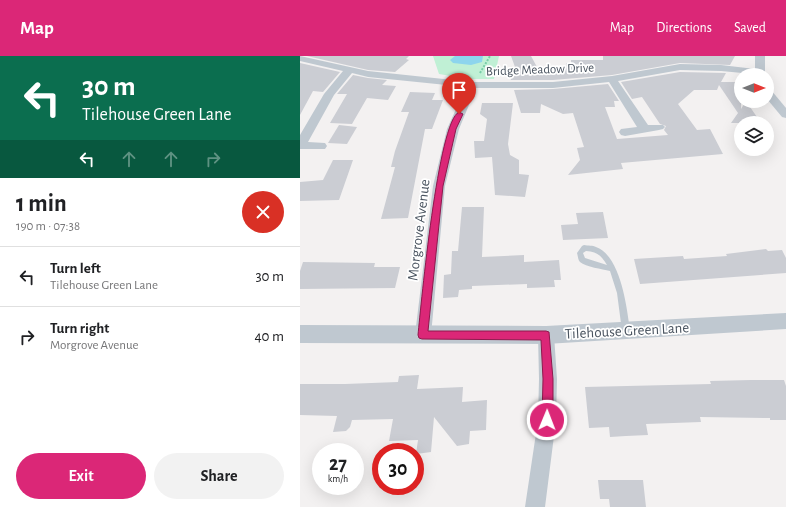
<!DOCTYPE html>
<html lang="en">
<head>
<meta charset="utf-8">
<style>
	:root { --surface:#fff; --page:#f2f2f2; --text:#202124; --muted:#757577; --line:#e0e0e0; --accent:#db2777 }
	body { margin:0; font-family:"Alegreya Sans",sans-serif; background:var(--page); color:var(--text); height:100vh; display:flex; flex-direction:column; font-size:15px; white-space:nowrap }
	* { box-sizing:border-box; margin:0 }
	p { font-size:13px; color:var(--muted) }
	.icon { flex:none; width:22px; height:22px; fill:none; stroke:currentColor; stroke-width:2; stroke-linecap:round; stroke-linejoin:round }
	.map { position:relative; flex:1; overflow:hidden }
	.panel { display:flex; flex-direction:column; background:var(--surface); width:300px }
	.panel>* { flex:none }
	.banner { background:#0b6e4f; color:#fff; overflow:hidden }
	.needle { width:26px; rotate:90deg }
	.fabs { position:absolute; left:434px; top:12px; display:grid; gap:8px }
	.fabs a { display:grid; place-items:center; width:40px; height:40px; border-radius:50%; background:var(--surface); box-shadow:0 4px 16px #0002; font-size:20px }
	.speed { position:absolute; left:12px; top:387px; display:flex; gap:8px; font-size:20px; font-weight:700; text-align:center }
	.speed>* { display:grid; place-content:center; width:52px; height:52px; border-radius:50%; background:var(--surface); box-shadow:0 4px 16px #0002; line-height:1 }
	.speed small { font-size:10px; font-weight:400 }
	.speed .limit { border:6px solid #d22; background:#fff; color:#111 }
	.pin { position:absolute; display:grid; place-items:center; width:34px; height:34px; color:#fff; margin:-41px -17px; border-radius:50% 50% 50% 0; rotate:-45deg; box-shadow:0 0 4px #0007 }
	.pin .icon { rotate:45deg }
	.me { position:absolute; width:44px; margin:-22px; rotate:1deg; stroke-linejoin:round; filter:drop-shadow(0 0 3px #0008) }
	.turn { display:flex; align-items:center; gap:14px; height:84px; padding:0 16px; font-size:18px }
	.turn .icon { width:52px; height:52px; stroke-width:2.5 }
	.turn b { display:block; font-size:28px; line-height:34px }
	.lanes { display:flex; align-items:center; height:38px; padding:0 16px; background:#0003; justify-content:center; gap:20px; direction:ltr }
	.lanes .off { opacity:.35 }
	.round { display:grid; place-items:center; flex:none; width:42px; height:42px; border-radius:21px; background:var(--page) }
	.headline { display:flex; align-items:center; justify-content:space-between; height:68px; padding:0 16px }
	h1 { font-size:24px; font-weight:600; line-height:30px }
	.cta { display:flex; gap:8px; margin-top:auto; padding:8px 16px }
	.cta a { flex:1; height:46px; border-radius:24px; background:var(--accent); color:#fff; font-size:16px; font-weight:600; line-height:46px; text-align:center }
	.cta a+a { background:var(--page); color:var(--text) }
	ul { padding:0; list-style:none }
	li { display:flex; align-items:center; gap:12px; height:60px; padding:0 16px; border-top:1px solid var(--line) }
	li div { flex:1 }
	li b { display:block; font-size:15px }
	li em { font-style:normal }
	header { display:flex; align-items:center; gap:24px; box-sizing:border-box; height:56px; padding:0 20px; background:var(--accent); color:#fff }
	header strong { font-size:19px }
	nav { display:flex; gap:22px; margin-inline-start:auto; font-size:14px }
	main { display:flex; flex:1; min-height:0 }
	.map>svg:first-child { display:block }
</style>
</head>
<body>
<header>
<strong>Map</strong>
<nav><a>Map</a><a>Directions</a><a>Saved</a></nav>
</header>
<main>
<section class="panel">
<div class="banner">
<div class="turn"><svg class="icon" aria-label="left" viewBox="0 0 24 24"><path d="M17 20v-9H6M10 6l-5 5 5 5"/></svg><div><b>30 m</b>Tilehouse Green Lane</div></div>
<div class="lanes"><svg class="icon" aria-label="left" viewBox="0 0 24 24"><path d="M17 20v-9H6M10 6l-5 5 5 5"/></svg><svg class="icon off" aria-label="ahead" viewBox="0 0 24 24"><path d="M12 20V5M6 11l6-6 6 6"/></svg><svg class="icon off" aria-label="ahead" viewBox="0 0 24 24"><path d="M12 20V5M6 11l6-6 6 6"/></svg><svg class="icon off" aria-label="right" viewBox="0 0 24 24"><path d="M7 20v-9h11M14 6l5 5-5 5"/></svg></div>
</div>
<div class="headline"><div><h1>1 min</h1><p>190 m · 07:38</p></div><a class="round" style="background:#d93025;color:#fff"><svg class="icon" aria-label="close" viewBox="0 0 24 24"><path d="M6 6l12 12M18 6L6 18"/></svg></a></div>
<ul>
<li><svg class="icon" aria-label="left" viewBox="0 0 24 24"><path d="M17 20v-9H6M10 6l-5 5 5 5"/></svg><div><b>Turn left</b><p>Tilehouse Green Lane</p></div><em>30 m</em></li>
<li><svg class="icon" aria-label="right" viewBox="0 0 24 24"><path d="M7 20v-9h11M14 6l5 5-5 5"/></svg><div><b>Turn right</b><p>Morgrove Avenue</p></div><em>40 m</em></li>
</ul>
<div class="cta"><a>Exit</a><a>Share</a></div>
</section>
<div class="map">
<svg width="486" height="451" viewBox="0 0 486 451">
	<rect width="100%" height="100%" fill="#f3f1f1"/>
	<!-- green -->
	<polygon fill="#c0f0d5" points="133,0 199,0 194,23 169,23 139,18"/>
	<!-- water -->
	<polygon fill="#8dd5ed" points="155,0 183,0 182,6 171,9 153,7 150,4"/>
	<!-- building -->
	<g fill="#cbcdd3">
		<polygon points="7,0 109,0 106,3 109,4 95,16 68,14"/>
		<polygon points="211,0 231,0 237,11 266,11 266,7 271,7 271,4 303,4 303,0 435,0 430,9 380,7 312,19 253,24 211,24 207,12 215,11"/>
		<polygon points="0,7 40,16 23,36 13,35 0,59"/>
		<polygon points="380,16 426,17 421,26 441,26 441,53 446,45 461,67 431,67 438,57 419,29 417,34 394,34 378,48 397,74 410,73 423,98 321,107 323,113 268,119 280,104 277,92 284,91 273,57 263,58 241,48 240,57 221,57 214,34 253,33 308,28 319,45 314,45 315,51 305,51 317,83 368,79 364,74 366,70 360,68 342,41 332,43 321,26"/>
		<polygon points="53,19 68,22 87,24 82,29 96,30 88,44 67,42 52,68 30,67 47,38 37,38"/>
		<polygon points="110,36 135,37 132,44 143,44 132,73 125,73 108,162 81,163 95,111 91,111 95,95 109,56 101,56"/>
		<polygon points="182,47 213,47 208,88 210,99 219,104 219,118 229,119 225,141 195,139 192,101 175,102 174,85 184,85 187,63 180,58"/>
		<polygon points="39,69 57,71 47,88 28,87"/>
		<polygon points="33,104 53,104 39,144 0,145 0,126 23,124"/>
		<polygon points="162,151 184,151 182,201 224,199 224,206 259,204 261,224 254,224 255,231 227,232 227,228 172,230 172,233 159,234 158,241 143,242 144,219 151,218 152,195 158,195"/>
		<polygon points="303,156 308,182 263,184 261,169 278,168 276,157"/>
		<polygon points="466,193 468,195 482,194 486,202 486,217 340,228 334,203 383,200 384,203 427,200 426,198"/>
		<polygon points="3,206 75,207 74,211 100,211 95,232 0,233 0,215"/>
		<polygon points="119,319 117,333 163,331 162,346 187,344 186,374 170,375 169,388 157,390 134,361 131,396 116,398 118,384 89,385 93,363 52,364 50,371 46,375 33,376 37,360 0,359 0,328 45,328 98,326 99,320"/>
		<polygon points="451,324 484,324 486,330 486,364 470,364 470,362 400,361 401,366 346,368 348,379 326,380 310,381 309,371 289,372 285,331 411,328 410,325"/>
		<polygon points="298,424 343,424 346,451 310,451 309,443 300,443"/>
	</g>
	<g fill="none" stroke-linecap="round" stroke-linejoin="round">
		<!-- path -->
		<polyline stroke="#78cea8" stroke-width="2" stroke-dasharray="2 1.5" stroke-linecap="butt" points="180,17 190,0"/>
		<!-- service -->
		<path fill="#bfc8d0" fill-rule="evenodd" d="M284,189C288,190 293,189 296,191C321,200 327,252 330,275L329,277L326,278L323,277L322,275L317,237L310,215C302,213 286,211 280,206C278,204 278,200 277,197L282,190ZM286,195C297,196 301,199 307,209L285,202L283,197Z"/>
		<!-- minor -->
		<g fill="#bfc8d0" fill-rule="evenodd">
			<polygon points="0,0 68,15 172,26 253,26 312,20 380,8 421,9 455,13 455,0 465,0 465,19 421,15 380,14 318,25 348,69 363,69 365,71 363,73 359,74 325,80 321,79 319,76 321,73 337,71 309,26 253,32 176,32 159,73 145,130 131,279 129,284 123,286 117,284 115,279 133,130 147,73 166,31 68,21 52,17 34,39 8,86 25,87 27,90 25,93 0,93 0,79 24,38 43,15 0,5"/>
			<polygon points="467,33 471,34 486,52 486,62 482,61 467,43"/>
			<polygon points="246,272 252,274 254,279 257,323 256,364 245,451 225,451 238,364 239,323 238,279 240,274"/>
		</g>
		<!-- tertiary -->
		<polygon fill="#bfc8d0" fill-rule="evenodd" points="486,257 486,273 246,288 0,287 0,269 246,270"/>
	</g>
	<!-- route -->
	<path fill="#db2777" stroke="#8e194d" d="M159,56L163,58L156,73L143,130L128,275H246L249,276L253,323V364L251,368L247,369L243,368L242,364L243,323L241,284L122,283L119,282L118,279C121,249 138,65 159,56Z"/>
	<g text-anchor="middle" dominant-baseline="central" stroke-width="3.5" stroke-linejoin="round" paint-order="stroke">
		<!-- far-street labels -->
		<g font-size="13" fill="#49535f" stroke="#fff">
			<text transform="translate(240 14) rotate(-2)">Bridge Meadow Drive</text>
		</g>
		<!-- street labels -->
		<g font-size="15" fill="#49535f" stroke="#fff">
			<text transform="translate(119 174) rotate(-83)">Morgrove Avenue</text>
			<text transform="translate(327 275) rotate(-3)">Tilehouse Green Lane</text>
		</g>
	</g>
</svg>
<div class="fabs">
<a><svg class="needle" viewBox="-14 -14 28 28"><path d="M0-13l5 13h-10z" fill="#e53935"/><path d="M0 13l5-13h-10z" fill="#757577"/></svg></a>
<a><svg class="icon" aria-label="layers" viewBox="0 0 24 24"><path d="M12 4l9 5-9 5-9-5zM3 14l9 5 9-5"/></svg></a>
</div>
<div class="speed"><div>27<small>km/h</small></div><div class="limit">30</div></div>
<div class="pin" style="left:159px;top:58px;background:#d93025"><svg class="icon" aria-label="arrive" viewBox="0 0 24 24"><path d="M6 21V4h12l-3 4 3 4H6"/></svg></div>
<svg class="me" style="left:247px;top:364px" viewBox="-20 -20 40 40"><circle r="17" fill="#db2777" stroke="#fff" stroke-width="3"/><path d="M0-11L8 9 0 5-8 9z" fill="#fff"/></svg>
</div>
</main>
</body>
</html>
